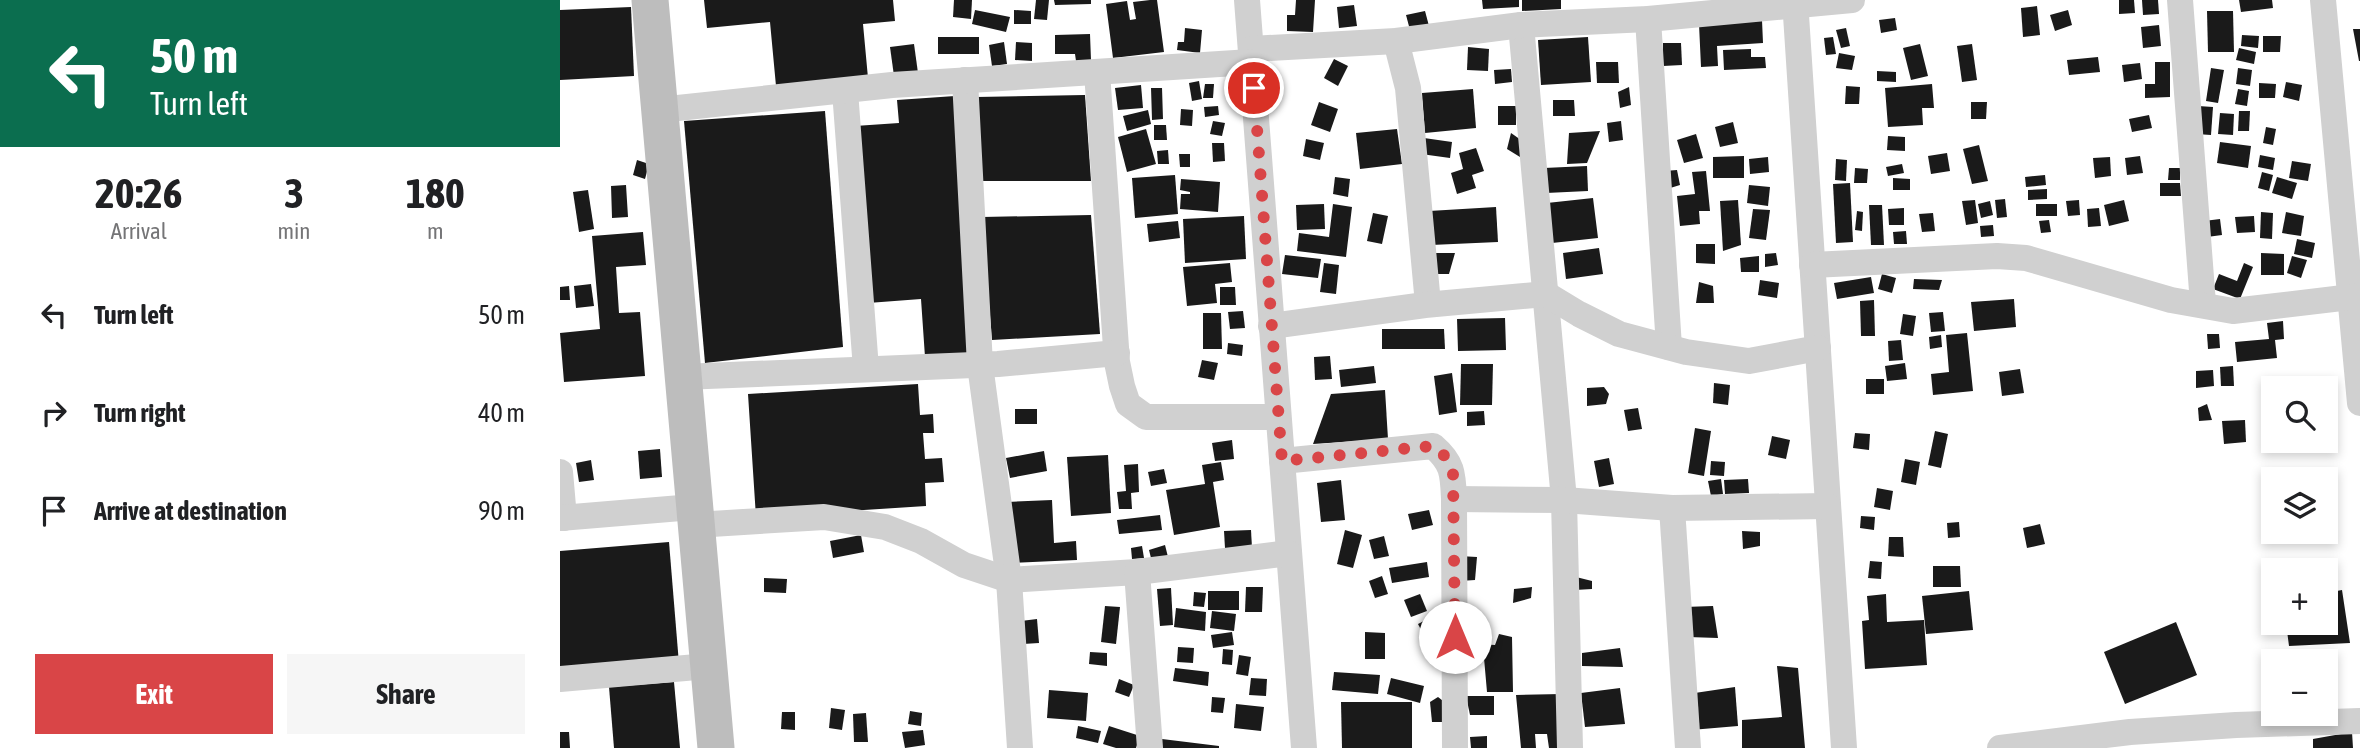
<!DOCTYPE html>
<html lang="en">
<head>
<meta charset="utf-8">
<style>
	:root { --surface:#fff; --page:#f6f6f6; --text:#202124; --muted:#757577; --accent:#d94547 }
	body { margin:0; font-family:"Asap Condensed",sans-serif; background:var(--page); color:var(--text); height:100vh; display:flex; flex-direction:column; font-size:26px; white-space:nowrap }
	* { box-sizing:border-box; margin:0 }
	p { font-size:23px; color:var(--muted) }
	.icon { flex:none; width:38px; height:38px; fill:none; stroke:currentColor; stroke-width:2; stroke-linecap:round; stroke-linejoin:round }
	.map { position:relative; flex:1; overflow:hidden }
	.drawer { display:flex; flex-direction:column; background:var(--surface); width:560px }
	.drawer>* { flex:none }
	.banner { background:#0b6e4f; color:#fff; overflow:hidden }
	.buttons { position:absolute; left:1701px; top:376px; display:grid; gap:14px }
	.buttons a { display:grid; place-items:center; width:77px; height:77px; border-radius:0px; background:var(--surface); box-shadow:0 4px 10px #0003; font-size:35px }
	.pin { position:absolute; display:grid; place-items:center; width:60px; height:60px; color:#fff; margin:-30px; border:4px solid #fff; border-radius:50%; box-shadow:0 2px 7px #0007 }
	.me { position:absolute; width:77px; margin:-38px; rotate:0deg; stroke-linejoin:round; filter:drop-shadow(0 0 5px #0008) }
	.turn { display:flex; align-items:center; gap:24px; height:147px; padding:0 35px; font-size:32px }
	.turn .icon { width:91px; height:91px; stroke-width:2.5 }
	.turn b { display:block; font-size:49px; line-height:60px }
	.eta { display:flex; justify-content:space-evenly; align-items:center; height:119px; text-align:center }
	.eta b { font-size:42px; font-weight:700; line-height:49px }
	.primary-button { display:flex; gap:14px; margin-top:auto; padding:14px 35px }
	.primary-button a { flex:1; height:80px; border-radius:0px; background:var(--accent); color:#fff; font-size:28px; font-weight:700; line-height:80px; text-align:center }
	.primary-button a+a { background:var(--page); color:var(--text) }
	ul { padding:0; list-style:none }
	li { display:flex; align-items:center; gap:21px; height:98px; padding:0 35px }
	li div { flex:1 }
	li b { display:block; font-size:26px }
	li em { font-style:normal }
	main { display:flex; flex:1; min-height:0 }
	.map>svg:first-child { display:block }
</style>
</head>
<body>
<main>
<section class="drawer">
<div class="banner">
<div class="turn"><svg class="icon" aria-label="left" viewBox="0 0 24 24"><path d="M17 20v-9H6M10 6l-5 5 5 5"/></svg><div><b>50 m</b>Turn left</div></div>
</div>
<div class="eta">
<div><b>20:26</b><p>Arrival</p></div>
<div><b>3</b><p>min</p></div>
<div><b>180</b><p>m</p></div>
</div>
<ul>
<li><svg class="icon" aria-label="left" viewBox="0 0 24 24"><path d="M17 20v-9H6M10 6l-5 5 5 5"/></svg><div><b>Turn left</b></div><em>50 m</em></li>
<li><svg class="icon" aria-label="right" viewBox="0 0 24 24"><path d="M7 20v-9h11M14 6l5 5-5 5"/></svg><div><b>Turn right</b></div><em>40 m</em></li>
<li><svg class="icon" aria-label="arrive" viewBox="0 0 24 24"><path d="M6 21V4h12l-3 4 3 4H6"/></svg><div><b>Arrive at destination</b></div><em>90 m</em></li>
</ul>
<div class="primary-button"><a>Exit</a><a>Share</a></div>
</section>
<div class="map">
<svg width="1800" height="748" viewBox="0 0 1800 748">
	<rect width="100%" height="100%" fill="#fff"/>
	<!-- building -->
	<g fill="#1a1a1a">
		<polygon points="144,0 333,0 335,21 303,24 308,78 216,86 210,22 147,28"/>
		<polygon points="394,0 412,0 411,19 393,17"/>
		<polygon points="476,0 489,0 487,20 474,19"/>
		<polygon points="494,0 531,0 531,4 495,5"/>
		<polygon points="590,0 597,0 604,52 553,58 546,4 567,1 570,20 576,19 573,2"/>
		<polygon points="736,0 755,0 753,32 727,31 727,15 735,15"/>
		<polygon points="922,0 959,0 959,7 923,9"/>
		<polygon points="962,0 1001,0 1001,9 962,11"/>
		<polygon points="1559,0 1574,0 1575,13 1559,14"/>
		<polygon points="1582,0 1598,0 1599,14 1583,15"/>
		<polygon points="1679,0 1712,0 1713,8 1681,12"/>
		<polygon points="794,5 797,26 779,28 777,7"/>
		<polygon points="1477,6 1480,35 1463,37 1461,8"/>
		<polygon points="71,7 74,76 0,80 0,10"/>
		<polygon points="415,10 450,17 446,32 412,24"/>
		<polygon points="454,10 471,11 471,24 454,24"/>
		<polygon points="1508,10 1512,25 1495,31 1490,15"/>
		<polygon points="865,11 869,26 850,30 846,15"/>
		<polygon points="1647,11 1673,11 1674,52 1648,52"/>
		<polygon points="1335,18 1337,30 1321,33 1319,20"/>
		<polygon points="1202,20 1203,43 1157,46 1158,66 1141,67 1139,24"/>
		<polygon points="1599,25 1601,46 1583,48 1581,27"/>
		<polygon points="625,28 642,30 640,53 617,50 618,42 624,42"/>
		<polygon points="1286,28 1290,46 1281,48 1276,30"/>
		<polygon points="1793,29 1800,29 1800,61 1799,61"/>
		<polygon points="530,34 531,60 516,61 515,54 495,54 495,35"/>
		<polygon points="1682,35 1699,36 1698,48 1681,46"/>
		<polygon points="1703,36 1721,36 1720,52 1703,52"/>
		<rect x="378" y="37" width="41" height="17"/>
		<polygon points="1028,37 1031,82 981,85 978,40"/>
		<polygon points="1273,37 1276,54 1266,55 1264,38"/>
		<polygon points="444,42 447,64 432,66 429,45"/>
		<polygon points="456,42 472,43 472,61 455,60"/>
		<polygon points="1103,43 1121,43 1122,65 1103,66"/>
		<polygon points="354,44 358,73 334,76 330,47"/>
		<polygon points="1360,44 1368,76 1351,80 1343,48"/>
		<polygon points="1412,44 1417,80 1402,82 1397,46"/>
		<polygon points="908,47 929,49 928,71 907,70"/>
		<polygon points="1679,48 1696,52 1694,64 1676,60"/>
		<polygon points="1191,49 1191,57 1205,57 1206,68 1164,70 1163,50"/>
		<polygon points="1279,53 1295,56 1292,70 1276,68"/>
		<polygon points="1538,57 1540,72 1509,75 1507,60"/>
		<polygon points="774,59 788,66 778,86 764,78"/>
		<polygon points="1036,62 1058,62 1059,83 1037,83"/>
		<polygon points="1595,62 1610,62 1610,97 1585,98 1585,84 1595,84"/>
		<polygon points="1580,63 1582,79 1564,82 1562,65"/>
		<polygon points="1651,68 1664,70 1658,103 1646,101"/>
		<polygon points="1678,68 1692,70 1690,86 1676,84"/>
		<polygon points="951,69 952,82 935,84 934,70"/>
		<polygon points="1317,71 1336,72 1336,82 1317,81"/>
		<polygon points="639,81 642,99 632,101 629,83"/>
		<polygon points="1726,82 1742,85 1739,101 1723,97"/>
		<polygon points="1699,83 1716,84 1715,98 1699,98"/>
		<polygon points="645,84 654,84 653,98 643,98"/>
		<polygon points="1372,84 1374,108 1362,108 1363,125 1328,127 1325,88"/>
		<polygon points="581,85 583,108 558,110 555,88"/>
		<polygon points="1286,86 1300,87 1299,104 1285,104"/>
		<polygon points="1069,87 1071,105 1060,108 1058,92"/>
		<polygon points="591,88 602,88 603,119 592,120"/>
		<polygon points="913,89 916,128 865,133 862,93"/>
		<polygon points="1678,89 1689,91 1687,106 1675,104"/>
		<polygon points="525,95 531,181 416,181 416,97"/>
		<polygon points="395,96 415,354 365,357 361,299 308,303 295,126 339,123 337,100"/>
		<polygon points="993,100 1014,100 1015,116 993,116"/>
		<polygon points="759,102 778,109 770,132 751,125"/>
		<polygon points="1411,102 1427,102 1426,119 1411,119"/>
		<polygon points="658,106 659,115 645,117 644,107"/>
		<rect x="938" y="106" width="18" height="19"/>
		<polygon points="1638,106 1653,107 1651,135 1636,134"/>
		<polygon points="621,109 633,110 632,126 620,125"/>
		<polygon points="588,110 591,124 567,131 563,116"/>
		<polygon points="265,111 283,347 145,363 124,121"/>
		<polygon points="1679,111 1690,111 1689,131 1678,131"/>
		<polygon points="1660,113 1674,114 1673,135 1658,134"/>
		<polygon points="1589,115 1592,128 1572,132 1569,119"/>
		<polygon points="653,121 665,123 662,136 650,134"/>
		<polygon points="1061,121 1063,140 1049,142 1047,123"/>
		<polygon points="1173,122 1178,143 1160,147 1155,127"/>
		<polygon points="594,125 606,125 607,140 594,140"/>
		<polygon points="1706,127 1716,129 1713,145 1703,143"/>
		<polygon points="586,129 596,164 567,172 558,137"/>
		<polygon points="837,129 842,164 800,169 796,133"/>
		<polygon points="1040,131 1027,163 1007,164 1009,133"/>
		<polygon points="951,133 961,140 960,157 947,149"/>
		<polygon points="1136,134 1143,158 1124,163 1117,140"/>
		<polygon points="1328,136 1345,137 1345,151 1327,150"/>
		<polygon points="864,138 892,142 890,158 861,154"/>
		<polygon points="746,139 764,143 760,160 743,156"/>
		<polygon points="1660,142 1691,146 1688,168 1657,163"/>
		<polygon points="652,143 664,143 665,161 653,162"/>
		<polygon points="1419,145 1428,181 1412,184 1403,149"/>
		<polygon points="916,148 924,171 912,175 916,188 897,194 891,173 903,169 899,153"/>
		<polygon points="608,150 609,164 598,164 597,151"/>
		<polygon points="1387,153 1390,171 1371,174 1368,156"/>
		<polygon points="619,154 630,154 630,167 620,167"/>
		<polygon points="1700,155 1715,158 1713,170 1698,167"/>
		<polygon points="1184,156 1184,178 1153,178 1153,157"/>
		<polygon points="1580,156 1583,173 1567,175 1565,158"/>
		<polygon points="1208,157 1209,172 1190,174 1189,159"/>
		<polygon points="1550,157 1551,176 1535,178 1533,158"/>
		<polygon points="1276,159 1287,160 1286,181 1275,180"/>
		<polygon points="77,160 89,164 85,179 73,175"/>
		<polygon points="1732,161 1751,164 1748,181 1729,178"/>
		<polygon points="1342,164 1344,173 1328,176 1326,167"/>
		<polygon points="1027,166 1028,191 986,193 984,168"/>
		<polygon points="1295,168 1308,169 1307,183 1294,183"/>
		<polygon points="1609,168 1620,168 1620,180 1608,180"/>
		<polygon points="1117,170 1120,185 1107,189 1104,171"/>
		<polygon points="1146,171 1150,211 1139,211 1140,224 1120,226 1117,196 1135,194 1132,172"/>
		<polygon points="1702,172 1713,175 1709,191 1698,188"/>
		<polygon points="615,175 618,214 575,218 572,178"/>
		<polygon points="1485,175 1486,185 1466,187 1465,177"/>
		<polygon points="775,177 790,179 788,197 773,194"/>
		<polygon points="1717,177 1737,183 1732,199 1712,193"/>
		<polygon points="1333,178 1350,179 1350,190 1333,190"/>
		<polygon points="621,179 660,182 658,212 620,209 621,194 630,194 630,192 620,190"/>
		<polygon points="1290,183 1293,242 1276,243 1273,184"/>
		<polygon points="1600,183 1620,183 1621,196 1600,196"/>
		<polygon points="66,185 68,217 52,218 51,186"/>
		<polygon points="1189,185 1210,187 1208,206 1187,203"/>
		<polygon points="1487,189 1487,199 1468,200 1468,190"/>
		<polygon points="28,190 34,229 19,232 13,192"/>
		<polygon points="1033,198 1038,238 992,243 987,203"/>
		<polygon points="1445,199 1447,217 1437,218 1435,200"/>
		<polygon points="1178,200 1181,245 1163,251 1160,201"/>
		<polygon points="1415,200 1418,223 1406,225 1402,201"/>
		<polygon points="1519,200 1520,215 1508,216 1506,201"/>
		<polygon points="1564,200 1569,221 1549,226 1544,205"/>
		<polygon points="1430,201 1433,215 1421,218 1418,204"/>
		<polygon points="764,204 765,229 737,230 736,205"/>
		<polygon points="773,204 792,207 786,257 737,251 739,233 769,237"/>
		<rect x="1476" y="204" width="21" height="12"/>
		<polygon points="1309,205 1322,205 1324,245 1311,245"/>
		<polygon points="936,207 938,242 871,245 869,211"/>
		<polygon points="1344,208 1344,225 1329,225 1328,209"/>
		<polygon points="1539,208 1541,226 1528,227 1527,209"/>
		<polygon points="1193,209 1210,210 1206,240 1189,238"/>
		<polygon points="1297,211 1303,212 1302,231 1295,230"/>
		<polygon points="1701,212 1713,213 1712,239 1700,238"/>
		<polygon points="1726,212 1744,216 1741,236 1722,233"/>
		<polygon points="813,213 828,216 822,244 807,241"/>
		<polygon points="1373,213 1375,231 1362,232 1359,214"/>
		<polygon points="531,215 540,334 432,340 422,217"/>
		<polygon points="684,216 686,259 625,263 623,219"/>
		<polygon points="1694,216 1695,232 1677,233 1675,217"/>
		<polygon points="1660,219 1662,235 1647,237 1644,221"/>
		<polygon points="1489,220 1491,232 1481,233 1479,221"/>
		<polygon points="618,221 620,238 589,242 587,224"/>
		<polygon points="1433,225 1434,236 1421,237 1420,226"/>
		<polygon points="1346,231 1347,244 1334,244 1333,232"/>
		<polygon points="83,232 86,265 56,267 59,313 80,312 85,376 4,382 0,333 40,329 32,236"/>
		<polygon points="1737,239 1755,243 1752,258 1734,254"/>
		<polygon points="1136,244 1155,244 1155,264 1136,263"/>
		<polygon points="1039,248 1043,274 1006,279 1003,253"/>
		<polygon points="873,253 895,253 889,274 873,274"/>
		<polygon points="1216,253 1218,265 1205,267 1205,254"/>
		<polygon points="1701,253 1724,254 1724,275 1701,275"/>
		<polygon points="725,255 761,259 758,278 722,274"/>
		<polygon points="1199,256 1199,272 1181,272 1180,258"/>
		<polygon points="1732,256 1747,260 1741,278 1727,273"/>
		<polygon points="670,263 672,282 655,284 657,303 627,306 623,267"/>
		<polygon points="764,263 779,265 776,294 760,292"/>
		<polygon points="1684,263 1693,267 1680,299 1653,289 1659,274 1677,281"/>
		<polygon points="1322,274 1336,278 1332,293 1318,289"/>
		<polygon points="1311,277 1314,293 1277,299 1274,283"/>
		<polygon points="1354,279 1382,280 1379,290 1353,289"/>
		<polygon points="1200,280 1219,283 1217,298 1198,295"/>
		<polygon points="1139,282 1153,286 1154,303 1136,303"/>
		<polygon points="31,284 34,306 16,308 14,286"/>
		<polygon points="9,286 10,300 0,300 0,287"/>
		<polygon points="660,287 675,287 676,305 660,305"/>
		<polygon points="1454,299 1456,327 1414,331 1411,302"/>
		<polygon points="1314,300 1315,336 1301,336 1300,301"/>
		<polygon points="683,311 685,328 670,329 668,312"/>
		<polygon points="1383,312 1385,331 1371,332 1369,313"/>
		<polygon points="643,313 661,313 662,349 643,349"/>
		<polygon points="1343,314 1356,316 1353,336 1340,334"/>
		<polygon points="945,318 946,350 898,351 897,319"/>
		<polygon points="1723,321 1724,339 1715,340 1717,358 1677,362 1675,342 1709,339 1707,323"/>
		<polygon points="822,329 884,329 885,349 822,349"/>
		<polygon points="1407,333 1413,391 1373,395 1371,374 1389,372 1386,335"/>
		<polygon points="1647,334 1659,334 1660,348 1648,349"/>
		<polygon points="1381,335 1382,347 1370,349 1369,337"/>
		<polygon points="1341,340 1343,360 1329,361 1328,341"/>
		<polygon points="668,343 683,345 682,356 667,354"/>
		<polygon points="770,356 772,379 755,380 754,357"/>
		<polygon points="642,360 658,363 654,380 638,377"/>
		<polygon points="1345,363 1347,379 1327,381 1325,366"/>
		<polygon points="901,364 933,364 932,405 900,405"/>
		<polygon points="814,366 816,383 781,387 779,370"/>
		<polygon points="1673,366 1674,386 1661,386 1660,367"/>
		<polygon points="1460,369 1464,393 1442,396 1439,372"/>
		<polygon points="1653,370 1654,386 1636,388 1636,371"/>
		<polygon points="892,373 897,412 879,415 874,376"/>
		<rect x="1306" y="379" width="18" height="15"/>
		<polygon points="1154,383 1170,385 1168,405 1153,403"/>
		<polygon points="358,384 360,415 373,414 374,433 363,433 365,459 382,458 384,482 365,483 366,506 196,517 188,394"/>
		<polygon points="1044,387 1049,394 1046,404 1027,406 1027,388"/>
		<polygon points="825,390 828,439 753,444 771,394"/>
		<polygon points="1647,404 1652,420 1639,421 1638,408"/>
		<polygon points="1078,408 1082,429 1068,431 1064,410"/>
		<rect x="455" y="409" width="22" height="15"/>
		<polygon points="924,411 925,425 907,426 907,412"/>
		<polygon points="1685,420 1686,442 1664,444 1662,421"/>
		<polygon points="1135,428 1151,431 1144,476 1128,473"/>
		<polygon points="1375,431 1388,434 1381,468 1368,465"/>
		<polygon points="1295,433 1310,434 1309,450 1293,448"/>
		<polygon points="1212,436 1230,440 1226,459 1208,455"/>
		<polygon points="672,440 674,459 655,461 652,443"/>
		<polygon points="100,449 102,477 80,479 78,451"/>
		<polygon points="484,451 487,471 450,478 446,458"/>
		<polygon points="548,455 551,513 511,516 507,457"/>
		<polygon points="1049,458 1054,484 1039,487 1034,461"/>
		<polygon points="1345,459 1360,462 1356,485 1341,482"/>
		<polygon points="31,460 34,480 19,482 16,463"/>
		<polygon points="1151,461 1165,462 1164,476 1150,475"/>
		<polygon points="661,462 664,480 653,482 660,527 614,535 606,490 645,484 642,465"/>
		<polygon points="578,464 579,492 571,493 572,509 559,509 557,492 566,491 564,465"/>
		<polygon points="604,469 607,483 591,486 588,472"/>
		<polygon points="1768,471 1769,488 1766,488 1766,480 1750,480 1749,473"/>
		<polygon points="1161,479 1163,494 1151,496 1148,481"/>
		<polygon points="1188,479 1189,493 1165,494 1164,480"/>
		<polygon points="781,480 785,520 761,522 757,483"/>
		<polygon points="1317,488 1333,491 1330,510 1314,507"/>
		<polygon points="492,500 494,543 516,541 517,560 451,563 447,502"/>
		<polygon points="869,510 873,525 852,530 848,514"/>
		<polygon points="600,515 602,530 559,534 557,520"/>
		<polygon points="1301,516 1315,517 1314,530 1300,528"/>
		<polygon points="1399,522 1400,537 1388,538 1387,523"/>
		<polygon points="1480,524 1485,544 1467,548 1463,528"/>
		<polygon points="691,530 692,548 665,548 664,531"/>
		<polygon points="785,530 802,535 793,568 777,564"/>
		<polygon points="1182,531 1200,532 1200,546 1183,549"/>
		<polygon points="301,535 304,552 273,558 270,541"/>
		<polygon points="824,536 829,556 814,559 809,540"/>
		<polygon points="1329,537 1343,537 1344,557 1328,556"/>
		<polygon points="109,542 119,664 0,673 0,551"/>
		<polygon points="605,545 608,557 592,562 589,550"/>
		<polygon points="582,546 584,558 572,559 571,548"/>
		<polygon points="899,556 917,557 915,580 900,581"/>
		<polygon points="1310,561 1322,562 1321,579 1308,578"/>
		<polygon points="867,562 869,577 832,583 829,568"/>
		<polygon points="1373,566 1400,566 1401,587 1373,587"/>
		<polygon points="822,576 828,594 815,598 809,581"/>
		<polygon points="1016,577 1032,581 1032,589 1015,590"/>
		<polygon points="204,578 227,579 226,593 204,592"/>
		<polygon points="686,587 703,587 702,612 685,612"/>
		<polygon points="972,587 971,598 953,603 954,589"/>
		<polygon points="611,588 613,625 600,626 597,589"/>
		<polygon points="1782,590 1790,643 1729,646 1726,623 1766,623 1766,593"/>
		<rect x="648" y="591" width="31" height="19"/>
		<polygon points="1409,591 1413,630 1366,634 1362,596"/>
		<polygon points="634,592 646,593 644,607 633,606"/>
		<polygon points="860,594 867,611 851,617 844,600"/>
		<polygon points="1326,594 1327,622 1364,620 1367,665 1305,669 1302,621 1309,620 1307,596"/>
		<polygon points="545,606 560,607 556,644 541,642"/>
		<polygon points="1153,606 1158,638 1128,637 1124,607"/>
		<polygon points="616,608 646,612 645,631 614,627"/>
		<polygon points="652,611 676,614 674,631 650,628"/>
		<polygon points="870,618 879,635 867,641 858,624"/>
		<polygon points="477,619 479,643 463,644 461,621"/>
		<polygon points="1616,622 1637,675 1565,704 1544,652"/>
		<polygon points="672,632 674,645 653,648 651,635"/>
		<polygon points="805,632 825,633 825,659 805,659"/>
		<polygon points="939,634 952,637 953,692 927,692 924,658 921,658 920,644 935,645"/>
		<polygon points="618,647 634,648 633,663 617,662"/>
		<polygon points="1060,648 1063,667 1022,666 1022,653"/>
		<polygon points="663,649 673,650 672,665 662,664"/>
		<polygon points="530,652 547,653 547,666 529,664"/>
		<polygon points="679,655 691,657 688,676 676,674"/>
		<polygon points="1217,666 1238,668 1245,748 1182,748 1182,720 1222,717"/>
		<polygon points="615,668 649,672 648,686 613,681"/>
		<polygon points="774,672 820,675 818,694 772,690"/>
		<polygon points="691,678 707,679 706,696 689,695"/>
		<polygon points="831,678 864,686 860,703 827,694"/>
		<polygon points="559,679 574,685 569,697 555,692"/>
		<polygon points="114,682 120,748 54,748 49,687"/>
		<polygon points="1175,687 1178,726 1131,730 1128,694"/>
		<polygon points="1060,688 1065,724 1025,727 1021,693"/>
		<polygon points="489,690 528,693 526,721 487,718"/>
		<polygon points="1002,694 1004,748 989,748 987,734 975,734 976,748 961,748 956,695"/>
		<polygon points="906,696 934,696 934,715 910,715"/>
		<polygon points="652,697 665,698 663,713 651,712"/>
		<polygon points="878,697 887,704 884,722 872,722 870,702"/>
		<polygon points="781,702 852,702 852,748 782,748"/>
		<polygon points="676,704 704,707 701,731 674,728"/>
		<polygon points="271,708 285,710 282,730 269,728"/>
		<polygon points="350,711 362,713 361,726 348,724"/>
		<polygon points="222,712 235,712 235,730 221,729"/>
		<polygon points="306,713 308,742 294,742 293,714"/>
		<polygon points="518,726 541,731 538,743 516,738"/>
		<polygon points="549,726 580,736 576,748 556,748 543,744"/>
		<polygon points="363,730 365,745 345,748 342,732"/>
		<polygon points="0,732 9,732 10,748 0,748"/>
		<polygon points="1792,732 1793,748 1753,748 1753,739"/>
		<polygon points="927,736 927,748 911,748 910,737"/>
		<polygon points="602,739 659,746 659,748 601,748"/>
	</g>
	<g fill="none" stroke-linecap="round" stroke-linejoin="round">
		<!-- street -->
		<g stroke="#d0d0d0" stroke-width="26">
			<polyline points="687,0 744,748"/>
			<polyline points="1235,0 1284,748"/>
			<polyline points="1620,0 1643,304"/>
			<polyline points="1763,0 1800,403"/>
			<polyline points="1088,19 1109,347"/>
			<polyline points="961,25 1004,500 1010,748"/>
			<polyline points="836,41 848,88 868,304"/>
			<polyline points="691,49 836,41 961,25 1088,19 1292,0"/>
			<polyline points="537,72 557,362 562,386 568,404 586,417 718,417"/>
			<polyline points="405,80 420,365 449,580 460,748"/>
			<polyline points="285,91 306,369"/>
			<polyline points="99,110 332,85 691,62"/>
			<polyline points="1252,265 1437,256 1466,258 1611,300 1673,311 1800,296"/>
			<polyline points="711,326 865,305 986,294 1019,314 1059,334 1126,352 1189,361 1258,348"/>
			<polyline points="122,377 438,364 557,353"/>
			<path d="M722,461L873,446C893,463 893,474 894,499L895,748"/>
			<polyline points="0,472 4,518"/>
			<polyline points="894,499 1004,500 1112,508 1268,506"/>
			<polyline points="1112,508 1128,748"/>
			<polyline points="0,518 133,507"/>
			<polyline points="135,525 264,517 325,527 361,541 404,565 449,580 577,572 729,553"/>
			<polyline points="577,572 590,748"/>
			<polyline points="0,679 148,666"/>
			<polyline points="1440,748 1570,732 1676,725 1800,721"/>
		</g>
		<!-- secondary -->
		<polyline stroke="#bdbdbd" stroke-width="37" points="90,0 156,748"/>
	</g>
	<g fill="none" stroke-linecap="round" stroke-linejoin="round">
		<!-- route -->
		<polyline stroke="#d94547" stroke-width="12" stroke-dasharray="0 21.6" points="694,88 722,461 873,446 886,457 893,474 895,637"/>
	</g>
</svg>
<div class="buttons">
<a><svg class="icon" aria-label="search" viewBox="0 0 24 24"><circle cx="10" cy="10" r="6"/><path d="M15 15l6 6"/></svg></a>
<a><svg class="icon" aria-label="layers" viewBox="0 0 24 24"><path d="M12 4l9 5-9 5-9-5zM3 14l9 5 9-5"/></svg></a>
<a>+</a>
<a>−</a>
</div>
<div class="pin" style="left:694px;top:88px;background:#d93025"><svg class="icon" aria-label="arrive" viewBox="0 0 24 24"><path d="M6 21V4h12l-3 4 3 4H6"/></svg></div>
<svg class="me" style="left:895px;top:637px" viewBox="-20 -20 40 40"><circle r="19" fill="#fff"/><path d="M0-13L10 11 0 6-10 11z" fill="#d94547"/></svg>
</div>
</main>
</body>
</html>
